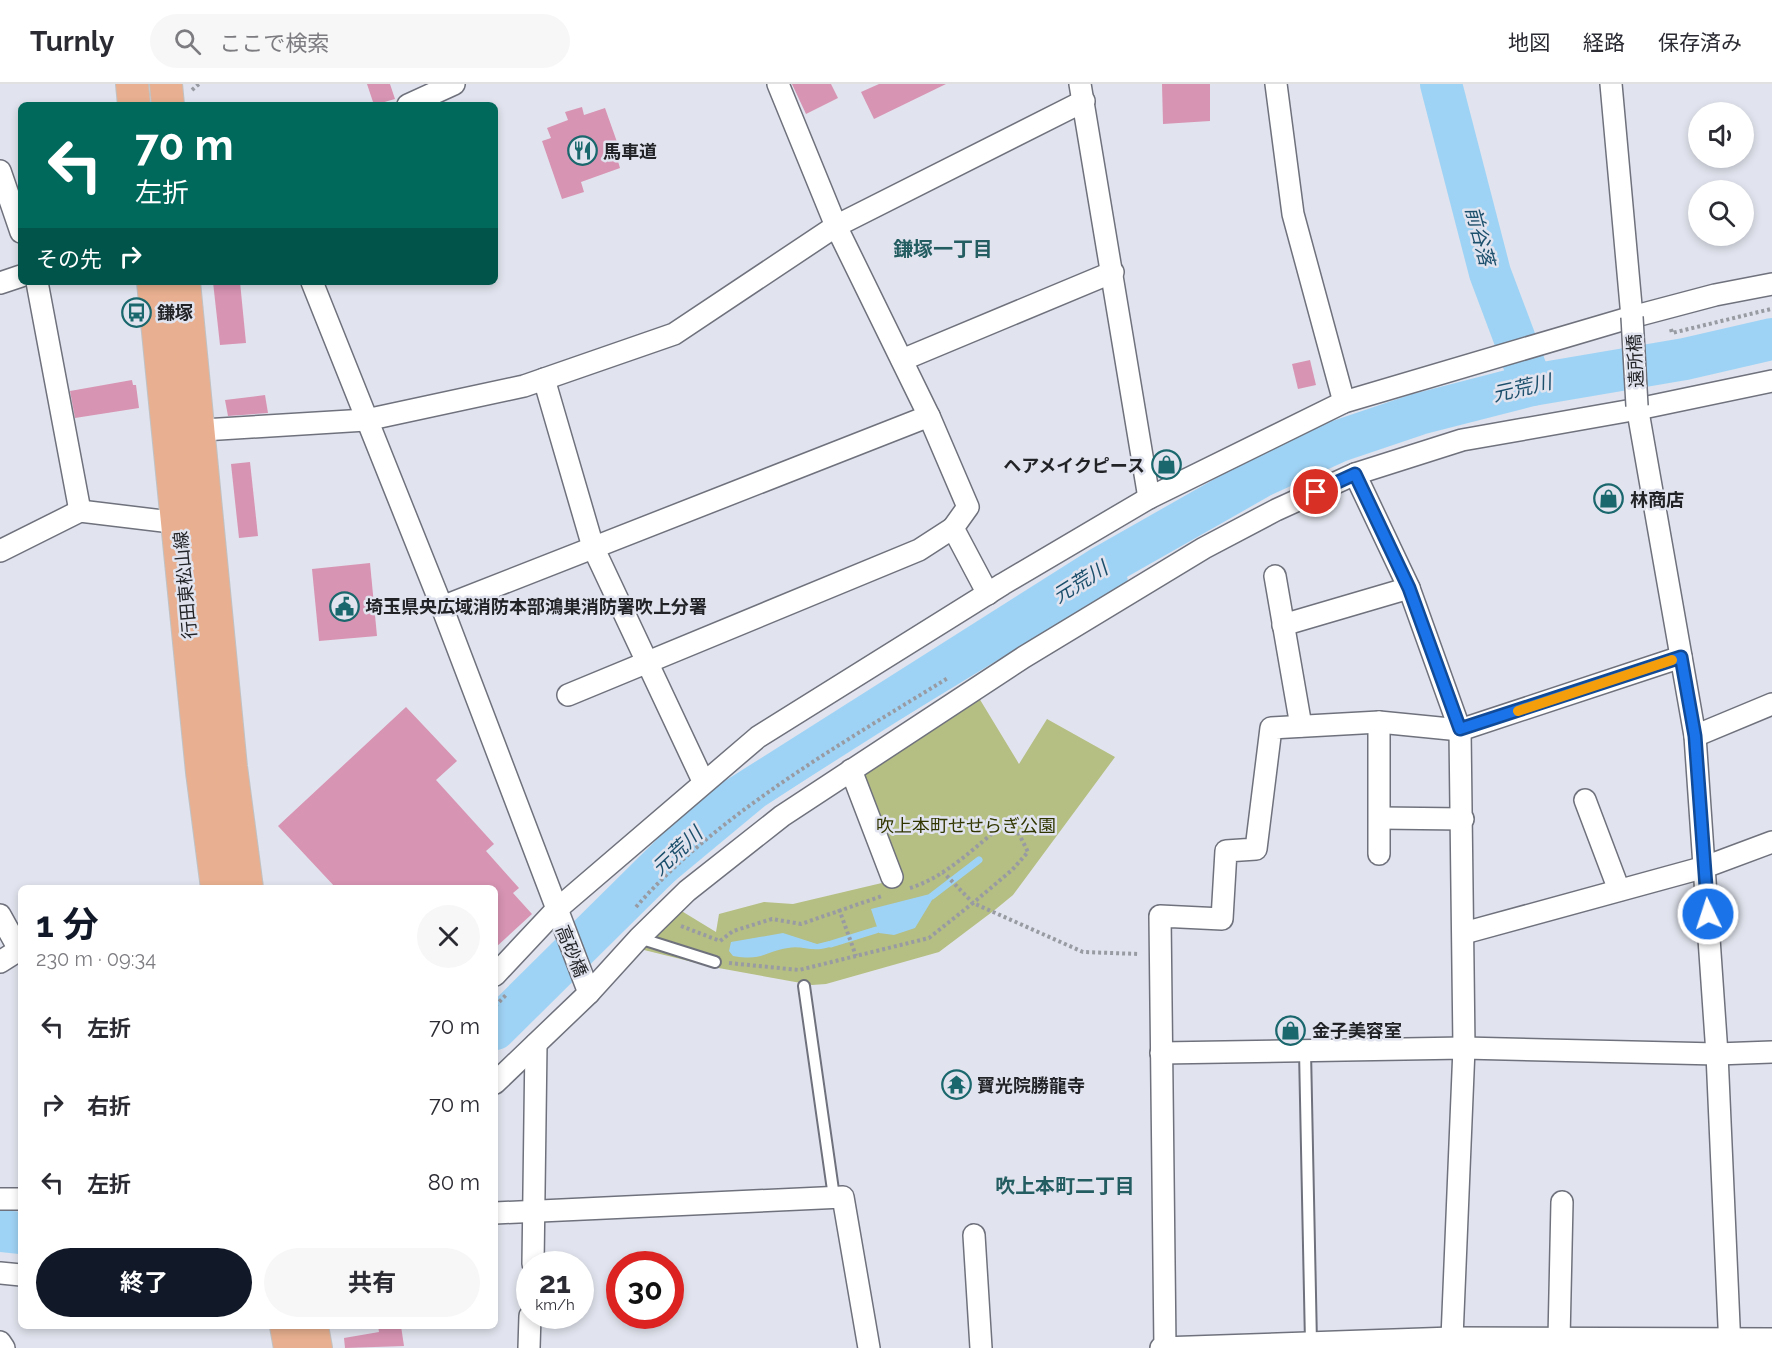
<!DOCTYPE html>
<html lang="ja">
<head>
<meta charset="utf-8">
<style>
	:root { --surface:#fff; --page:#f7f7f7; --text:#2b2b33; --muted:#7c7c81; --line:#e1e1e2; --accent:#111827 }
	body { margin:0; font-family:Raleway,"Noto Sans JP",sans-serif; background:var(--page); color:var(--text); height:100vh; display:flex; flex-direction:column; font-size:22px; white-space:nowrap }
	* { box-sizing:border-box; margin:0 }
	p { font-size:20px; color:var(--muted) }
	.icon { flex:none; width:33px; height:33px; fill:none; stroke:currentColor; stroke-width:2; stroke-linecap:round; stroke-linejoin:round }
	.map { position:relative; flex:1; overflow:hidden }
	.details { position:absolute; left:18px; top:801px; width:480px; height:444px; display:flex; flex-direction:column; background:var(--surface); border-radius:9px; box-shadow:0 3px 9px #0003 }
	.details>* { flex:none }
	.banner { position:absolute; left:18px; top:18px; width:480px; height:183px; border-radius:9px; box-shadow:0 3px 9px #0003; background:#00695c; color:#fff; overflow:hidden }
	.fabs { position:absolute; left:1688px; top:18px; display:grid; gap:12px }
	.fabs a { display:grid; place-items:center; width:66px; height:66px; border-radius:50%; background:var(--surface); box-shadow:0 3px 9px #0003; font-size:30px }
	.speed { position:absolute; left:516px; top:1167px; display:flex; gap:12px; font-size:30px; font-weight:700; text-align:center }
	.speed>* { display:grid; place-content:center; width:78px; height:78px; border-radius:50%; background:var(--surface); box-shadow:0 3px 9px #0003; line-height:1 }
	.speed small { font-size:15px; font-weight:400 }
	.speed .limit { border:9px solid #d22; background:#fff; color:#111 }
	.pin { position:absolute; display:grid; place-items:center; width:51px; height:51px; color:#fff; margin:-26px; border:3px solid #fff; border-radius:50%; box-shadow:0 2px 6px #0007 }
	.me { position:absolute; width:66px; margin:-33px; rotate:356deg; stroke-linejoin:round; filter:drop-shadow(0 0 4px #0008) }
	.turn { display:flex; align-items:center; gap:21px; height:126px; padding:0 18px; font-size:27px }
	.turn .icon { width:78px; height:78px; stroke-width:2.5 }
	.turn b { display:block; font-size:42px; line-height:51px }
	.then { display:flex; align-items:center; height:57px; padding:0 18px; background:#0003; gap:12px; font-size:22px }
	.round { display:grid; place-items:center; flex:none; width:63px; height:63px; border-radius:32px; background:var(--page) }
	.headline { display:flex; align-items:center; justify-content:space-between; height:102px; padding:0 18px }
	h1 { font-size:36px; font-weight:700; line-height:45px; color:var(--accent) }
	.cta { display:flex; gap:12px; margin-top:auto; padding:12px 18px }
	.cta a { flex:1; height:69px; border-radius:36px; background:var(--accent); color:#fff; font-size:24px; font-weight:700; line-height:69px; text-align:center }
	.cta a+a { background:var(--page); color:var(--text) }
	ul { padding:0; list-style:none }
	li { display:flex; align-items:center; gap:18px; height:78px; padding:0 18px }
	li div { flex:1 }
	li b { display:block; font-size:22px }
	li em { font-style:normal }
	header { display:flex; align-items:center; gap:36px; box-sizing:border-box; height:84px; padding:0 30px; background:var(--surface); border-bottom:2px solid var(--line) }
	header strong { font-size:28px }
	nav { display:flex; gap:33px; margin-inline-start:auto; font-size:21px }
	.search { width:420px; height:54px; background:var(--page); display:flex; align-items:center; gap:15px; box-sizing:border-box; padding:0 21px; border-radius:33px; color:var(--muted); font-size:22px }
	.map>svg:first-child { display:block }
</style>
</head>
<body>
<header>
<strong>Turnly</strong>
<div class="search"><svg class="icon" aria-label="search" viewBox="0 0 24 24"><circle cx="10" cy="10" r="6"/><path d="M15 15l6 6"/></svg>ここで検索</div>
<nav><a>地図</a><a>経路</a><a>保存済み</a></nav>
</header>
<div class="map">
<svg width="1772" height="1264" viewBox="0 0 1772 1264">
	<rect width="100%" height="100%" fill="#e1e4ee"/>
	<!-- green -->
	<polygon fill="#b5be83" points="979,614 1019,680 1047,635 1115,673 1013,811 996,825 939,868 826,900 812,901 713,883 640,865 675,823 716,848 719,830 764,818 793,820 886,798 861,693 866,684"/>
	<!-- water -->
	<g fill="#9fd3f5">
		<polygon points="930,810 932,816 915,844 894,851 879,849 871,825"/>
		<path d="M783,849L817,860L829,857L830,863C811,869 803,861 788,864C763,868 764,877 733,872L729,867L731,858Z"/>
	</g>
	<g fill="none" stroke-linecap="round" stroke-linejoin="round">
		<!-- stream -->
		<g stroke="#9fd3f5" stroke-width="7">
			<polyline points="899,632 1124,495"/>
			<polyline points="663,802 763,719 887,638"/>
			<polyline points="932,812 979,776"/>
			<polyline points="831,860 876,846"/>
		</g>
		<!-- river -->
		<g stroke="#9fd3f5" stroke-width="42">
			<polyline points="1441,0 1490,189 1532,301"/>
			<polyline points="495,945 676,766 734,716 1102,483 1264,391 1339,357 1419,330 1532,301 1685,275 1772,255"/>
			<polyline points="0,1147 21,1149"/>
		</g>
	</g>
	<!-- building -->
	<g fill="#d794b3">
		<polygon points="367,0 390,0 395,15 374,21"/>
		<polygon points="792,0 831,0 838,14 806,30"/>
		<polygon points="879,0 946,0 874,35 861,8"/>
		<polygon points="1162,0 1210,0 1210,37 1163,40"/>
		<polygon points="582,23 584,31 605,24 622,72 617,74 620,84 581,98 584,108 562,115 542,57 551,54 547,44 568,36 565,28"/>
		<polygon points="213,198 240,198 246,259 220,261"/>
		<polygon points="1310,276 1316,301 1298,305 1292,280"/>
		<polygon points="132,296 133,301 136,301 139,324 75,334 70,307"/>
		<polygon points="265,311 268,329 228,332 225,316"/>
		<polygon points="1175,370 1177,385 1158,392 1155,373"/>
		<polygon points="250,378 258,452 239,454 231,380"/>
		<polygon points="370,479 377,552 319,557 312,485"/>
		<polygon points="406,623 457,677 436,696 494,760 486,767 519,804 513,809 532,830 495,864 495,804 336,804 278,742"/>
		<polygon points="378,1242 401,1242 404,1262 345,1264 344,1254 379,1248"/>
	</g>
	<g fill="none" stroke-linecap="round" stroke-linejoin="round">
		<defs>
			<g id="lane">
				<polyline points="639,854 715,878"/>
				<polyline points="804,902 834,1113"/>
				<polyline points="1305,967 1311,1259"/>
			</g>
			<g id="street">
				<polyline points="778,0 836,142 929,332 968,423 953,444 988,510"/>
				<polyline points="1080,0 1149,414"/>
				<polyline points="1276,0 1293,130 1344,318"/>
				<polyline points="1611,0 1632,233"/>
				<polyline points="408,21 454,0"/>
				<polyline points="0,87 21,148"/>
				<polyline points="37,198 80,427"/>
				<polyline points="312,198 442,523 589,909"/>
				<polyline points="0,199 21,192"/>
				<polyline points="902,276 1113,188"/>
				<polyline points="544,295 593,463 703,697"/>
				<polyline points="1637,322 1695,652 1717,970 1730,1264"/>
				<polyline points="187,347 366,336 524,302 674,250 836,142 1084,17"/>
				<polyline points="1355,390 1409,504 1460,646 1464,964 1452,1254"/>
				<polyline points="0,467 80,427 188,440"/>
				<polyline points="1275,492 1301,642"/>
				<polyline points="442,523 929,332"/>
				<polyline points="1283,541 1409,504"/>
				<polyline points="568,611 919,466 953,444"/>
				<polyline points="1379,638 1379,770"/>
				<polyline points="1695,652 1772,620"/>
				<polyline points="851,686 892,793"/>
				<polyline points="1585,716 1619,806"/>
				<polyline points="1380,734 1463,735"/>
				<polyline points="0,831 21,869"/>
				<polyline points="1464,849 1705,783 1772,758"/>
				<polyline points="0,878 19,866"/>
				<polyline points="495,891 556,826 758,653 1003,500 1149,414 1344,318 1632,233 1715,211 1772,200"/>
				<polyline points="1161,969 1464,964 1717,970 1772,968"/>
				<polyline points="495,999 589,909 639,854 687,807 782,732 1024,573 1204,464 1276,426 1355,390 1462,356 1638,325 1772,297"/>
				<polyline points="0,1115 21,1115"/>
				<polyline points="495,1129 843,1113 869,1264"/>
				<polyline points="974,1151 981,1264"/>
				<polyline points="533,1180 536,960"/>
				<polyline points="0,1189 21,1191"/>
				<polyline points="1559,1255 1562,1118"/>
				<polyline points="0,1258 4,1264"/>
				<polyline points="529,1264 530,1232"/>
				<polyline points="1161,1264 1452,1254 1772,1255"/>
				<polyline points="1165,1264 1160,832 1222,835 1226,767 1256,765 1271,644 1379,638 1460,646 1681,573"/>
			</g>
			<g id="primary">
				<polyline points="132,0 134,21"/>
				<polyline points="166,0 168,21"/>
				<polyline points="153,198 202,688 217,804"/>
				<polyline points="184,198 231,683 247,804"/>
				<polyline points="286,1242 290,1264"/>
				<polyline points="312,1242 316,1264"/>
			</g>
		</defs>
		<!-- lane casing -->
		<use href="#lane" stroke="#6f727c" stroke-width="14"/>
		<!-- street casing -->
		<use href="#street" stroke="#6f727c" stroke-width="24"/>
		<!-- primary casing -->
		<use href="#primary" stroke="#c1c1c3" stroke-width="34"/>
		<!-- path -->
		<g stroke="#999ba3" stroke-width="4" stroke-dasharray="3 3" stroke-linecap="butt">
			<polyline points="192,6 199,0"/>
			<polyline points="1671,245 1672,249 1771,225"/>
			<path d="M910,804C946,793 976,762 1005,739L1019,750L1028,768L1012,786L973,819L943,788"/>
			<path d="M636,823C717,730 844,658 948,594"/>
			<polyline points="839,825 856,872"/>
			<polyline points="681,842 720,857 733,847 772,835 801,840 882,812"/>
			<polyline points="729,879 799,886 929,854 973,819 1083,868 1139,870"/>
			<polyline points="495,922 507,910"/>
		</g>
		<!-- lane -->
		<use href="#lane" stroke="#fff" stroke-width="10"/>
		<!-- street -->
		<use href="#street" stroke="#fff" stroke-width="21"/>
		<!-- primary -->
		<use href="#primary" stroke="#e8b090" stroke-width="32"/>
		<defs>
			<polyline id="street-bridge" points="1632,233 1637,322"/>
		</defs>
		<!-- street-bridge casing -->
		<use href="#street-bridge" stroke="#6f727c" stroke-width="24" stroke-linecap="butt"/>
		<!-- street-bridge -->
		<use href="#street-bridge" stroke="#fff" stroke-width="21"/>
	</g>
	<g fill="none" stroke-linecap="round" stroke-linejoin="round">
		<defs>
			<polyline id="route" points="1316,408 1355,390 1409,504 1460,645 1681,573 1695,652 1708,830"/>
		</defs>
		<!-- route casing -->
		<use href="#route" stroke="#114b97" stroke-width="15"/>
		<!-- route -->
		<use href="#route" stroke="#1a73e8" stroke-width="10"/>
		<!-- slow -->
		<polyline stroke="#f59e0b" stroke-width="10" points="1518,627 1672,576"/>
	</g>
	<!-- icons -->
	<defs>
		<symbol id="restaurant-ring" viewBox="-11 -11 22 22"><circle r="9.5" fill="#e1e4ee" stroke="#1a676d" stroke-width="1.5"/><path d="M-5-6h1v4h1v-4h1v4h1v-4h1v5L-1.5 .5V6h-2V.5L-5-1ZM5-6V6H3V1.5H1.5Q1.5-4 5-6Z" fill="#1a676d"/></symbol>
		<symbol id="bus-ring" viewBox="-11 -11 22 22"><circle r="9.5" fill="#e1e4ee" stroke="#1a676d" stroke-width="1.5"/><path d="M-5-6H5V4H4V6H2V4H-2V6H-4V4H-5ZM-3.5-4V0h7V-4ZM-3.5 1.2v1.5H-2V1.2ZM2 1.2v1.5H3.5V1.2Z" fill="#1a676d"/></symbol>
		<symbol id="shop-ring" viewBox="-11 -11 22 22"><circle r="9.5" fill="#e1e4ee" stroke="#1a676d" stroke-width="1.5"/><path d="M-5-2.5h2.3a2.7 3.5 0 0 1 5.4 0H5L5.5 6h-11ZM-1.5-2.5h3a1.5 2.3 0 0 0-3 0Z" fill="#1a676d"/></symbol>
		<symbol id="civic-ring" viewBox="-11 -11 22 22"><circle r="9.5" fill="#e1e4ee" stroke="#1a676d" stroke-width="1.5"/><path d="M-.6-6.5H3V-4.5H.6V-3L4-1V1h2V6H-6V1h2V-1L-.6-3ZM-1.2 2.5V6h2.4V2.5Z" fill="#1a676d"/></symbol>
		<symbol id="temple-ring" viewBox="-11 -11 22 22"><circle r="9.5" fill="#e1e4ee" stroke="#1a676d" stroke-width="1.5"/><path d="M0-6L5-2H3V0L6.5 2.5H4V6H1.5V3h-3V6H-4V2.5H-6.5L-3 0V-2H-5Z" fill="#1a676d"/></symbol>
	</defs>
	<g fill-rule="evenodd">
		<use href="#restaurant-ring" x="566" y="50" width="33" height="33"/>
		<use href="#bus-ring" x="120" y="212" width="33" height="33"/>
		<use href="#shop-ring" x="1150" y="364" width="33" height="33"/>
		<use href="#shop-ring" x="1592" y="398" width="33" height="33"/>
		<use href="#civic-ring" x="328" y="506" width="33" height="33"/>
		<use href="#shop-ring" x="1274" y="930" width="33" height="33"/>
		<use href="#temple-ring" x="940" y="984" width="33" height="33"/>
	</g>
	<g text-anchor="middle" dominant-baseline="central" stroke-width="5" stroke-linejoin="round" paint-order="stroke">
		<!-- poi labels -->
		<g font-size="18" font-weight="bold" fill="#222327" stroke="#e1e4ee" text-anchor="start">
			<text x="603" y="67">馬車道</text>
			<text x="157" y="228">鎌塚</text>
			<text x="1145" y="381" text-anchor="end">ヘアメイクピース</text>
			<text x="1630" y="415">林商店</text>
			<text x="365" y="522">埼玉県央広域消防本部鴻巣消防署吹上分署</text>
			<text x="1312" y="946">金子美容室</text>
			<text x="977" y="1001">寶光院勝龍寺</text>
		</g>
		<!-- street labels -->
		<g font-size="18" fill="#222327" stroke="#e1e4ee">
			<text transform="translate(1635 277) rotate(-93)">遠所橋</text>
			<text transform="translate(185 501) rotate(-95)">行田東松山線</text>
			<text transform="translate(572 867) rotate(68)">高砂橋</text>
		</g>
		<!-- park labels -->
		<g font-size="18" fill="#313600" stroke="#e1e4ee">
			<text x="966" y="741">吹上本町せせらぎ公園</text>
		</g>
		<!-- water labels -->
		<g font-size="20" font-style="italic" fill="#1c4f6c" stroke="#e1e4ee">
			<text transform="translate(1480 152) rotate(75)">前谷落</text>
			<text transform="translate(1522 304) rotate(-13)">元荒川</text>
			<text transform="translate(1080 498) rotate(-32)">元荒川</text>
			<text transform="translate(677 767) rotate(-43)">元荒川</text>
		</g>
		<!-- neighbourhood labels -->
		<g font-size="20" font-weight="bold" fill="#235d62" stroke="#e1e4ee">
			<text x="943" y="165">鎌塚一丁目</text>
			<text x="1065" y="1102">吹上本町二丁目</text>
		</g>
	</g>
</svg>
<div class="fabs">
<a><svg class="icon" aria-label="sound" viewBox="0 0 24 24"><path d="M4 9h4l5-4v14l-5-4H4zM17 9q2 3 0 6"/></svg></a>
<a><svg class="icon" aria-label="search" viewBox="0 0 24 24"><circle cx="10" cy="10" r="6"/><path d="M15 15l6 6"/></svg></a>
</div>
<div class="speed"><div>21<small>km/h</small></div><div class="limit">30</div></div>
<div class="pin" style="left:1316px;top:408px;background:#d93025"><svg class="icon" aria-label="arrive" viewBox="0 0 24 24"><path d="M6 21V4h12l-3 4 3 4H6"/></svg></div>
<svg class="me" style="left:1708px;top:830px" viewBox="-20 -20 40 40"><circle r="17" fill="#1a73e8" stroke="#fff" stroke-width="3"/><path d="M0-11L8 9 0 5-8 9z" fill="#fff"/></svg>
<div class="banner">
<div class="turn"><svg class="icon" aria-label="left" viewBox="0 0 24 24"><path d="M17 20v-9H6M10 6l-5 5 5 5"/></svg><div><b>70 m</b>左折</div></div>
<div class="then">その先<svg class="icon" aria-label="right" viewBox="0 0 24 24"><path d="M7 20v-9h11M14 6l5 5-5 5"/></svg></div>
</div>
<section class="details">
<div class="headline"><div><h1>1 分</h1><p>230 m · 09:34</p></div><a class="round"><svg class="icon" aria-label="close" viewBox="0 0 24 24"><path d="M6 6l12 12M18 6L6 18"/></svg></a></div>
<ul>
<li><svg class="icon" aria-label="left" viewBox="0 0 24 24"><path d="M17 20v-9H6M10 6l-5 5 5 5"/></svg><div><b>左折</b></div><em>70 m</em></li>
<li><svg class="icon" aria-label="right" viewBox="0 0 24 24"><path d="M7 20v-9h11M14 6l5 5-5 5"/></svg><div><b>右折</b></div><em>70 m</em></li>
<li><svg class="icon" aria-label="left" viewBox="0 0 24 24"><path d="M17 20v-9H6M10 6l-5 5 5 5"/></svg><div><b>左折</b></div><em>80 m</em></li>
</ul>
<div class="cta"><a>終了</a><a>共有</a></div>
</section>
</div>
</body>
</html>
